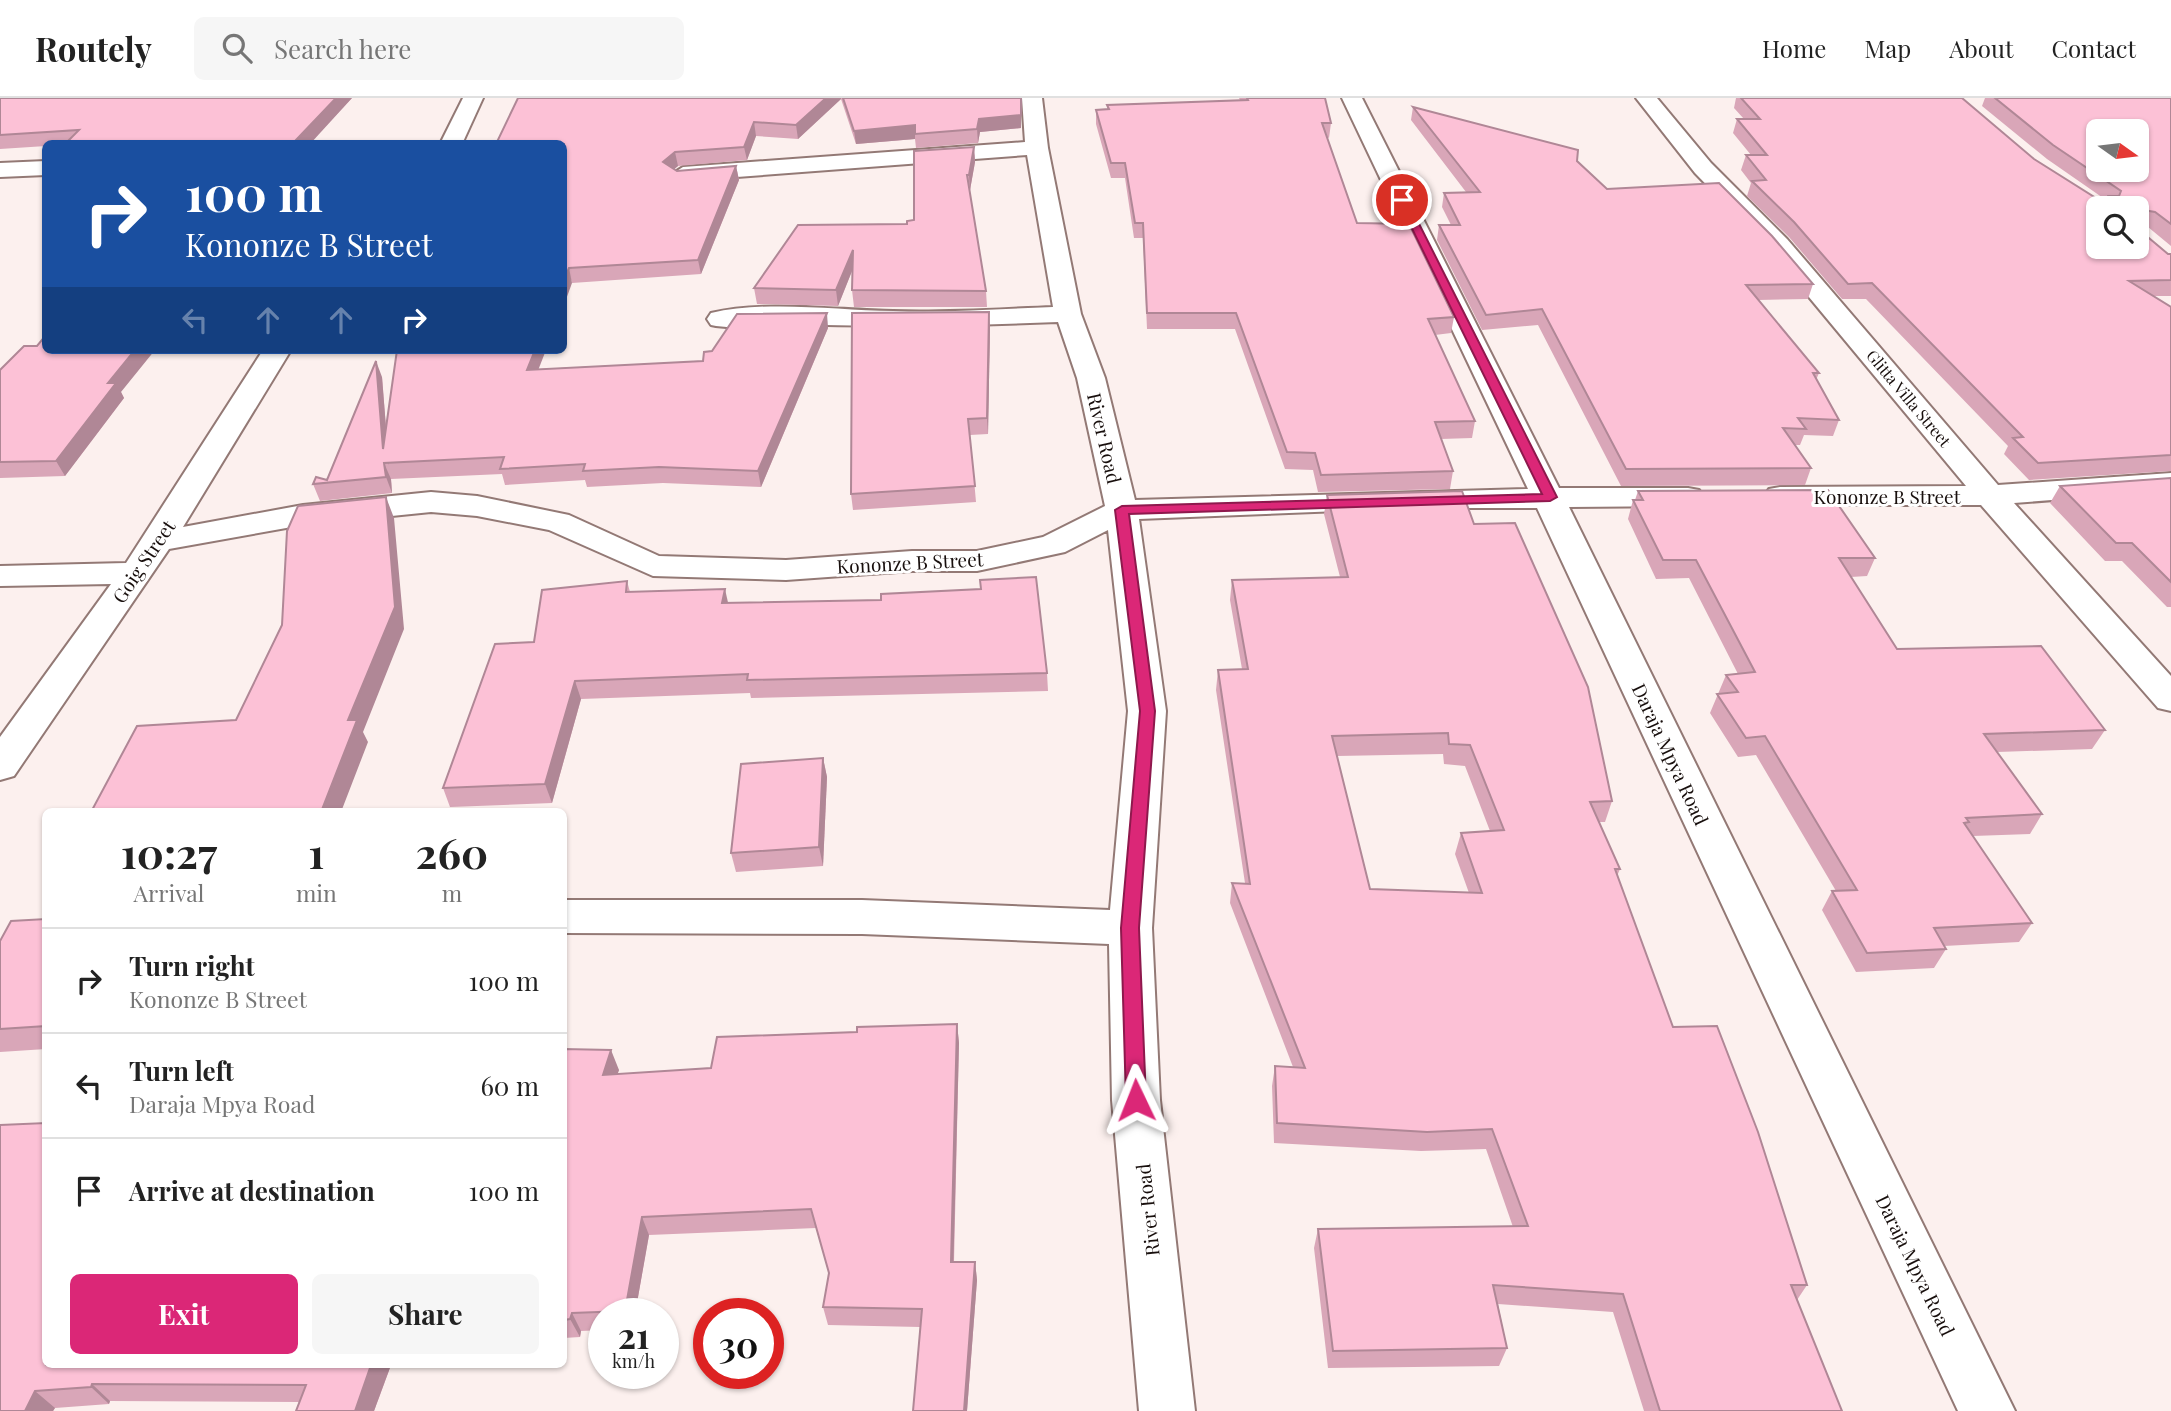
<!DOCTYPE html>
<html lang="en">
<head>
<meta charset="utf-8">
<style>
	:root { --surface:#fff; --page:#f6f6f6; --text:#222; --muted:#767676; --line:#e0e0e0; --accent:#db2777 }
	body { margin:0; font-family:"Playfair Display",serif; background:var(--page); color:var(--text); height:100vh; display:flex; flex-direction:column; font-size:26px; white-space:nowrap }
	* { box-sizing:border-box; margin:0 }
	p { font-size:23px; color:var(--muted) }
	.icon { flex:none; width:38px; height:38px; fill:none; stroke:currentColor; stroke-width:2; stroke-linecap:round; stroke-linejoin:round }
	.map { position:relative; flex:1; overflow:hidden }
	.sheet { position:absolute; left:42px; top:710px; width:525px; height:560px; display:flex; flex-direction:column; background:var(--surface); border-radius:10px; box-shadow:0 2px 5px #0004 }
	.sheet>* { flex:none }
	.guide { position:absolute; left:42px; top:42px; width:525px; height:214px; border-radius:10px; box-shadow:0 2px 5px #0004; background:#1a4fa0; color:#fff; overflow:hidden }
	.needle { width:46px; rotate:104deg }
	.controls { position:absolute; left:2086px; top:21px; display:grid; gap:14px }
	.controls a { display:grid; place-items:center; width:63px; height:63px; border-radius:10px; background:var(--surface); box-shadow:0 2px 5px #0004; font-size:35px }
	.speed { position:absolute; left:588px; top:1200px; display:flex; gap:14px; font-size:35px; font-weight:700; text-align:center }
	.speed>* { display:grid; place-content:center; width:91px; height:91px; border-radius:50%; background:var(--surface); box-shadow:0 2px 5px #0004; line-height:1 }
	.speed small { font-size:18px; font-weight:400 }
	.speed .limit { border:10px solid #d22; background:#fff; color:#111 }
	.pin { position:absolute; display:grid; place-items:center; width:60px; height:60px; color:#fff; margin:-30px; border:4px solid #fff; border-radius:50%; box-shadow:0 2px 7px #0007 }
	.me { position:absolute; width:77px; margin:-38px; rotate:358deg; stroke-linejoin:round; filter:drop-shadow(0 0 5px #0008) }
	.turn { display:flex; align-items:center; gap:24px; height:147px; padding:0 28px; font-size:32px }
	.turn .icon { width:91px; height:91px; stroke-width:2.5 }
	.turn b { display:block; font-size:49px; line-height:60px }
	.lanes { display:flex; align-items:center; height:66px; padding:0 28px; background:#0003; justify-content:center; gap:35px; direction:ltr }
	.lanes .off { opacity:.35 }
	.eta { display:flex; justify-content:space-evenly; align-items:center; height:119px; text-align:center }
	.eta b { font-size:42px; font-weight:700; line-height:49px }
	.action { display:flex; gap:14px; margin-top:auto; padding:14px 28px }
	.action a { flex:1; height:80px; border-radius:10px; background:var(--accent); color:#fff; font-size:28px; font-weight:700; line-height:80px; text-align:center }
	.action a+a { background:var(--page); color:var(--text) }
	ul { padding:0; list-style:none }
	li { display:flex; align-items:center; gap:21px; height:105px; padding:0 28px; border-top:2px solid var(--line) }
	li div { flex:1 }
	li b { display:block; font-size:26px }
	li em { font-style:normal }
	header { display:flex; align-items:center; gap:42px; box-sizing:border-box; height:98px; padding:0 35px; background:var(--surface); border-bottom:2px solid var(--line) }
	header strong { font-size:33px }
	nav { display:flex; gap:38px; margin-inline-start:auto; font-size:24px }
	.search { width:490px; height:63px; background:var(--page); display:flex; align-items:center; gap:18px; box-sizing:border-box; padding:0 24px; border-radius:10px; color:var(--muted); font-size:26px }
	.map>svg:first-child { display:block }
</style>
</head>
<body>
<header>
<strong>Routely</strong>
<div class="search"><svg class="icon" aria-label="search" viewBox="0 0 24 24"><circle cx="10" cy="10" r="6"/><path d="M15 15l6 6"/></svg>Search here</div>
<nav><a>Home</a><a>Map</a><a>About</a><a>Contact</a></nav>
</header>
<div class="map">
<svg width="2171" height="1313" viewBox="0 0 2171 1313">
	<rect width="100%" height="100%" fill="#fcf0ee"/>
	<g fill="none" stroke-linecap="round" stroke-linejoin="round">
		<defs>
			<g id="minor">
				<polygon points="463,0 483,0 462,46 440,46"/>
				<path d="M1022,0H1042L1048,50L1081,216L1105,280L1135,402L1528,391L1342,0H1362L1559,390H1688L1699,392L1704,399L1699,406L1688,408L1569,409L2015,1313H1958L1537,410H1416L1139,421L1166,613L1152,830L1160,1002L1195,1313H1139L1112,1002L1109,846L862,836L564,835V802H862L1110,812L1128,613L1108,432L1065,454L977,473H912L786,482L653,478L549,432L477,418L431,414L303,427L169,451L14,678L0,682V639L111,486L0,488V468L126,465L263,252H291L183,429L303,407L431,394L477,398L569,417L659,458L786,462L912,453H977L1043,439L1105,408L1077,280L1058,224C966,228 876,229 785,226C761,226 734,232 711,227L707,221L711,215C765,202 836,212 893,213C946,215 1000,211 1053,209L1027,57L683,83L672,76L683,69L1025,44Z"/>
				<polygon points="1636,0 1657,0 1711,65 1787,141 1998,387 2171,375 2171,393 2014,405 2171,578 2171,613 2158,610 1981,407 1780,407 1769,405 1764,398 1769,391 1780,389 1966,388 1769,151 1695,75"/>
				<polygon points="46,63 46,77 0,79 0,65"/>
			</g>
		</defs>
		<!-- minor casing -->
		<use href="#minor" stroke="#937975" stroke-width="4"/>
		<!-- minor -->
		<use href="#minor" fill="#fff" fill-rule="evenodd"/>
	</g>
	<!-- wall -->
	<g fill="#d9a6b8" fill-rule="evenodd">
		<polygon points="0,0 352,0 312,43 359,43 360,46 46,46 46,48 0,51"/>
		<polygon points="518,0 1021,0 1021,30 980,34 978,45 916,50 915,41 856,46 841,1 798,41 756,38 747,62 678,68 674,71 677,73 736,68 739,82 701,176 572,185"/>
		<polygon points="1239,0 1325,0 1331,25 1329,40 1327,39 1357,125 1454,219 1451,235 1435,237 1475,323 1472,340 1441,341 1453,373 1450,391 1318,394 1313,372 1285,371 1235,231 1147,231 1143,140 1134,140 1125,80 1111,80 1096,26 1096,12 1107,11 1107,7 1240,2"/>
		<polygon points="1736,0 1962,0 2034,61 2104,105 2106,102 2047,61 1982,8 1985,0 2171,0 2171,148 2148,129 2143,128 2143,135 2168,156 2171,156 2171,198 2153,198 2171,209 2171,373 2029,382 2004,356 2008,348 1866,201 1842,201 1789,139 1747,98 1751,85 1741,72 1746,57 1751,57 1733,35 1737,21 1744,21 1734,10"/>
		<polygon points="1413,9 1577,63 1607,91 1813,186 1808,201 1758,202 1819,275 1816,282 1839,322 1833,338 1804,337 1800,347 1795,347 1811,370 1805,387 1621,388 1538,227 1482,232 1437,142 1439,127 1451,127 1442,109 1444,95 1466,94 1411,22"/>
		<polygon points="974,49 975,64 970,92 969,92 986,193 987,209 854,209 852,192 852,173 838,208 757,206 754,190 914,122"/>
		<polygon points="990,229 988,336 970,337 976,404 853,412 851,396"/>
		<polygon points="828,230 761,389 663,385 587,389 585,382 505,387 502,376 391,381 392,395 320,403 313,386 327,382 382,279 386,330 538,271 703,263 712,253"/>
		<polygon points="37,248 121,294 124,300 65,378 0,380 0,272"/>
		<polygon points="2171,380 2171,509 2167,509 2122,463 2105,463 2050,405 2060,388"/>
		<polygon points="1638,393 1875,460 1867,478 1851,479 1897,551 2105,632 2092,651 1997,654 2042,716 2030,736 1973,738 2032,825 2019,844 1944,848 1946,851 1934,870 1856,874 1822,812 1832,793 1836,793 1756,657 1738,659 1710,615 1726,577 1738,576 1689,480 1656,481 1628,421 1633,402 1635,402"/>
		<path d="M1327,397L1474,426L1612,703L1605,724H1599L1620,771L1617,778L1673,929L1807,1187L1797,1202L1842,1313H1644L1613,1214L1498,1206L1507,1250L1499,1268L1328,1270L1314,1150L1318,1131L1513,1129L1486,1051L1421,1053L1274,1045L1272,988L1275,968L1293,969L1230,805L1232,785H1245L1216,592L1218,572L1242,571L1230,502L1232,482L1340,479L1324,416ZM1443,656L1444,666L1465,668L1490,733L1461,735L1455,756L1469,795L1370,791L1337,658Z"/>
		<polygon points="627,483 630,494 728,505 1047,575 1048,593 751,600 750,595 581,601 552,705 450,709 443,690 534,544"/>
		<polygon points="823,660 827,679 823,768 736,774 731,755"/>
		<polygon points="46,821 46,951 0,954 0,843"/>
		<polygon points="957,926 959,945 954,1164 975,1164 977,1182 967,1313 913,1313 920,1229 828,1227 823,1209 829,1176 816,1130 649,1137 635,1216 604,1216 604,1232 581,1233 580,1239 564,1240 564,951 619,972 617,976 711,970 857,934"/>
		<polygon points="46,1025 391,1267 374,1313 296,1313 299,1304 110,1303 109,1306 55,1310 53,1313 0,1313"/>
	</g>
	<!-- shaded-wall -->
	<g fill="#b08796">
		<polygon points="336,0 352,0 310,46 295,43"/>
		<polygon points="826,0 841,0 841,1 798,41 796,27"/>
		<polygon points="1021,0 1021,30 980,34 978,45 977,31 979,21"/>
		<polygon points="754,24 756,38 747,62 744,49"/>
		<polygon points="915,27 915,41 856,46 854,33"/>
		<polygon points="974,49 975,64 970,92 969,77"/>
		<polygon points="675,54 678,68 666,78 663,64"/>
		<polygon points="736,68 739,82 701,176 698,162"/>
		<polygon points="853,152 854,168 838,208 836,192"/>
		<polygon points="569,170 572,185 564,207 564,182"/>
		<polygon points="989,214 990,229 988,336 987,320"/>
		<polygon points="827,215 828,230 761,389 758,373"/>
		<polygon points="135,252 155,252 121,294 124,300 65,378 56,363 108,285"/>
		<polygon points="535,252 546,252 532,288 527,272"/>
		<polygon points="376,263 382,279 389,367 383,351"/>
		<polygon points="384,365 391,381 392,395 386,379"/>
		<polygon points="386,399 394,420 404,531 363,634 368,644 341,714 321,714 348,622"/>
		<polygon points="725,491 729,509 722,505"/>
		<polygon points="575,583 581,601 552,705 545,686"/>
		<polygon points="823,660 827,679 823,768 819,749"/>
		<polygon points="957,926 959,945 953,1182 951,1164"/>
		<polygon points="611,952 619,972 611,996 603,977"/>
		<polygon points="642,1119 649,1137 635,1216 626,1216 625,1213"/>
		<polygon points="975,1164 977,1182 967,1313 964,1313"/>
		<polygon points="572,1215 581,1233 580,1239 570,1221"/>
		<polygon points="371,1267 391,1267 374,1313 355,1313"/>
		<polygon points="92,1286 110,1303 109,1306 91,1289"/>
		<polygon points="35,1293 55,1310 53,1313 25,1313"/>
	</g>
	<!-- building -->
	<g fill="#fcc1d6" stroke="#b08796" stroke-width="2" fill-rule="evenodd">
		<polygon points="0,0 336,0 295,43 359,43 359,46 65,46 79,32 0,37"/>
		<polygon points="518,0 826,0 796,27 754,24 744,49 675,54 663,64 677,73 736,68 698,162 569,170 564,182 564,46 496,46"/>
		<polygon points="843,0 1021,0 1021,17 979,21 977,31 915,36 915,27 854,33"/>
		<polygon points="1247,0 1325,0 1331,25 1322,25 1357,125 1409,126 1454,219 1428,221 1475,323 1435,324 1453,373 1321,377 1315,355 1287,354 1236,215 1147,215 1143,125 1135,125 1125,65 1111,65 1096,12 1109,11 1107,7 1248,2"/>
		<path d="M1741,0H1962L2034,61L2104,105L2108,98H2119L2121,93L2053,47L1995,0H2171V126L2155,114L2143,112V135L2168,156H2171V182L2129,183L2171,209V357L2038,365L2013,340L2023,339L1872,185L1848,186L1794,124L1752,83L1766,82L1746,57H1767L1737,21H1760ZM2098,33H2137V72H2098ZM2098,110H2137V149H2098Z"/>
		<polygon points="1413,9 1578,52 1577,63 1607,91 1719,85 1772,138 1813,186 1746,187 1819,275 1813,275 1839,322 1798,320 1806,331 1783,330 1811,370 1626,371 1542,211 1486,217 1439,127 1460,127 1444,95 1480,94"/>
		<polygon points="974,49 969,77 967,77 986,193 852,192 853,152 836,192 754,190 798,127 907,126 907,123 914,122 914,53"/>
		<polygon points="989,214 987,320 968,321 975,388 851,396 852,215"/>
		<polygon points="827,215 758,373 659,369 583,373 585,366 500,371 504,359 384,365 386,379 313,386 316,379 327,382 376,263 383,351 397,252 535,252 527,272 703,263 704,254 712,253 737,216"/>
		<polygon points="46,237 46,252 135,252 108,285 116,285 56,363 0,364 0,272 24,248 37,248"/>
		<polygon points="2171,380 2171,484 2132,445 2116,445 2060,388"/>
		<polygon points="1828,392 1875,460 1839,460 1897,551 2041,548 2105,632 1984,636 2042,716 1966,720 1969,724 1964,725 2032,825 1934,830 1946,851 1867,855 1832,793 1857,792 1765,638 1746,640 1717,596 1738,594 1726,577 1755,574 1696,462 1663,462 1633,402 1643,402 1638,393"/>
		<path d="M1462,393L1474,426L1515,425L1588,589L1612,703L1590,704L1620,771H1615L1673,929L1717,928L1758,1034L1807,1187H1791L1842,1313H1660L1623,1196L1493,1187L1507,1250L1333,1253L1318,1131L1528,1128L1492,1031L1427,1034L1277,1025L1275,968L1305,970L1232,785L1250,786L1218,572L1248,571L1232,482L1348,479L1327,397ZM1448,635L1449,646L1470,647L1504,732L1461,735L1482,795L1370,791L1332,638Z"/>
		<polygon points="386,399 395,509 348,622 357,622 321,714 91,714 137,628 236,622 282,527 287,433 298,408"/>
		<polygon points="1036,479 1047,575 747,582 748,576 575,583 545,686 443,690 495,546 534,544 542,492 627,483 626,494 725,491 722,505 881,502 881,496 981,491 980,482"/>
		<polygon points="823,660 819,749 731,755 741,666"/>
		<polygon points="46,821 46,928 0,931 0,843 11,823"/>
		<polygon points="957,926 951,1164 975,1164 964,1313 913,1313 922,1211 823,1209 829,1175 811,1111 642,1119 625,1213 572,1215 570,1221 564,1222 564,951 611,952 603,977 711,970 717,939 857,934 857,929"/>
		<polygon points="46,1025 46,1267 371,1267 355,1313 296,1313 306,1287 92,1286 91,1289 35,1293 25,1313 0,1313 0,1027"/>
	</g>
	<!-- route -->
	<polygon fill="#db2777" stroke="#8e194d" stroke-width="2" points="1402,99 1407,102 1557,399 1550,403 1129,416 1155,613 1139,830 1146,1002 1143,1008 1136,1011 1129,1008 1126,1002 1121,830 1140,613 1115,412 1122,408 1542,396 1398,102"/>
	<g text-anchor="middle" dominant-baseline="central" stroke-width="6" stroke-linejoin="round" paint-order="stroke">
		<!-- far-street labels -->
		<g font-size="16" fill="#180f0d" stroke="#fff">
			<text transform="translate(1909 300) rotate(50)">Glitta Villa Street</text>
		</g>
		<!-- street labels -->
		<g font-size="19" fill="#180f0d" stroke="#fff">
			<text transform="translate(1105 340) rotate(77)">River Road</text>
			<text x="1887" y="398">Kononze B Street</text>
			<text transform="translate(143 463) rotate(-56)">Goig Street</text>
			<text transform="translate(910 464) rotate(-3)">Kononze B Street</text>
			<text transform="translate(1671 656) rotate(65)">Daraja Mpya Road</text>
			<text transform="translate(1147 1112) rotate(-96)">River Road</text>
			<text transform="translate(1916 1167) rotate(64)">Daraja Mpya Road</text>
		</g>
	</g>
</svg>
<div class="controls">
<a><svg class="needle" viewBox="-14 -14 28 28"><path d="M0-13l5 13h-10z" fill="#e53935"/><path d="M0 13l5-13h-10z" fill="#767676"/></svg></a>
<a><svg class="icon" aria-label="search" viewBox="0 0 24 24"><circle cx="10" cy="10" r="6"/><path d="M15 15l6 6"/></svg></a>
</div>
<div class="speed"><div>21<small>km/h</small></div><div class="limit">30</div></div>
<div class="pin" style="left:1402px;top:102px;background:#d93025"><svg class="icon" aria-label="arrive" viewBox="0 0 24 24"><path d="M6 21V4h12l-3 4 3 4H6"/></svg></div>
<svg class="me" style="left:1136px;top:1002px" viewBox="-20 -20 40 40"><path d="M0-17L14 15 0 8-14 15z" fill="#db2777" stroke="#fff" stroke-width="4"/></svg>
<div class="guide">
<div class="turn"><svg class="icon" aria-label="right" viewBox="0 0 24 24"><path d="M7 20v-9h11M14 6l5 5-5 5"/></svg><div><b>100 m</b>Kononze B Street</div></div>
<div class="lanes"><svg class="icon off" aria-label="left" viewBox="0 0 24 24"><path d="M17 20v-9H6M10 6l-5 5 5 5"/></svg><svg class="icon off" aria-label="ahead" viewBox="0 0 24 24"><path d="M12 20V5M6 11l6-6 6 6"/></svg><svg class="icon off" aria-label="ahead" viewBox="0 0 24 24"><path d="M12 20V5M6 11l6-6 6 6"/></svg><svg class="icon" aria-label="right" viewBox="0 0 24 24"><path d="M7 20v-9h11M14 6l5 5-5 5"/></svg></div>
</div>
<section class="sheet">
<div class="eta">
<div><b>10:27</b><p>Arrival</p></div>
<div><b>1</b><p>min</p></div>
<div><b>260</b><p>m</p></div>
</div>
<ul>
<li><svg class="icon" aria-label="right" viewBox="0 0 24 24"><path d="M7 20v-9h11M14 6l5 5-5 5"/></svg><div><b>Turn right</b><p>Kononze B Street</p></div><em>100 m</em></li>
<li><svg class="icon" aria-label="left" viewBox="0 0 24 24"><path d="M17 20v-9H6M10 6l-5 5 5 5"/></svg><div><b>Turn left</b><p>Daraja Mpya Road</p></div><em>60 m</em></li>
<li><svg class="icon" aria-label="arrive" viewBox="0 0 24 24"><path d="M6 21V4h12l-3 4 3 4H6"/></svg><div><b>Arrive at destination</b></div><em>100 m</em></li>
</ul>
<div class="action"><a>Exit</a><a>Share</a></div>
</section>
</div>
</body>
</html>
